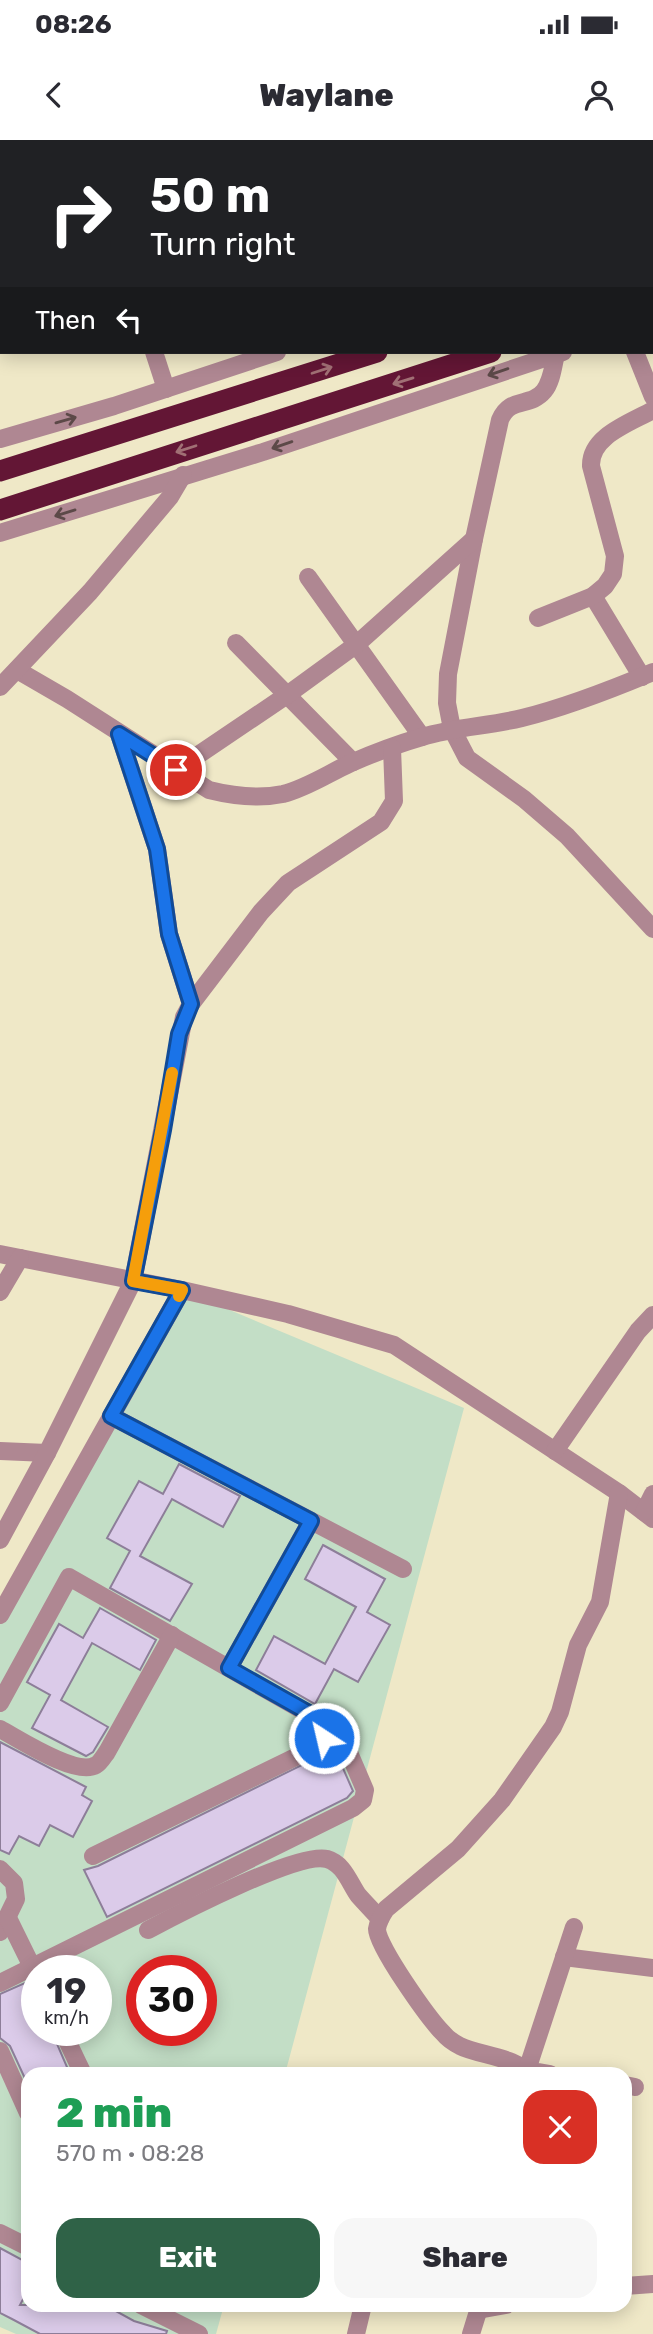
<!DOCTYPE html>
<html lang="en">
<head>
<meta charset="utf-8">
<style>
	:root { --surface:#fff; --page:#f7f7f7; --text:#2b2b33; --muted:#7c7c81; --accent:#2f6247 }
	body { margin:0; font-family:Rubik,sans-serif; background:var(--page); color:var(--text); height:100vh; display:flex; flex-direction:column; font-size:26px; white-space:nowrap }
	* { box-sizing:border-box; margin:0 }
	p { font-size:23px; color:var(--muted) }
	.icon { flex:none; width:38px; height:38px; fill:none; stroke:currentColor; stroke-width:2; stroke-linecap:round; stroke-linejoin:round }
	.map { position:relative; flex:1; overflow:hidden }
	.sheet { position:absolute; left:21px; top:1927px; width:611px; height:245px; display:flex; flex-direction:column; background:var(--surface); border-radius:21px; box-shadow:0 4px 18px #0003 }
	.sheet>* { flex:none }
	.top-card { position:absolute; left:0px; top:0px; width:654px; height:214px; box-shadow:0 4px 18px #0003; background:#202124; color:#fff; overflow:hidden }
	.speed { position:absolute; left:21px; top:1815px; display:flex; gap:14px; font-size:35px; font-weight:700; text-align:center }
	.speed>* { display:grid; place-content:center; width:91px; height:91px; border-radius:50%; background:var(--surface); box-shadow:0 4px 18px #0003; line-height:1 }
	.speed small { font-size:18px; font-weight:400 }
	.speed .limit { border:10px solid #d22; background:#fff; color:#111 }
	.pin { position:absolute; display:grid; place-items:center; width:60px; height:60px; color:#fff; margin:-30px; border:4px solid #fff; border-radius:50%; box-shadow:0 2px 7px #0007 }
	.me { position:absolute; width:77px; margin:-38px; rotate:325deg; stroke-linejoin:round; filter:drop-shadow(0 0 5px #0008) }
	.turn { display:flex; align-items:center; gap:24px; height:147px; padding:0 35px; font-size:32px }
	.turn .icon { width:91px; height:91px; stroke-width:2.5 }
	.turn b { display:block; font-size:49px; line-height:60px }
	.then { display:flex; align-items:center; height:66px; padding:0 35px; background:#0003; gap:14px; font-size:26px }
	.round { display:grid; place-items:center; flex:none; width:74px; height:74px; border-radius:21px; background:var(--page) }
	.headline { display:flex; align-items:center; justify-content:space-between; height:119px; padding:0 35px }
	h1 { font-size:42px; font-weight:800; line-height:52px; color:#1e9e55 }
	.button { display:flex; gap:14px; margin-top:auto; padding:14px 35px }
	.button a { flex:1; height:80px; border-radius:21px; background:var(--accent); color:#fff; font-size:28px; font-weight:800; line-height:80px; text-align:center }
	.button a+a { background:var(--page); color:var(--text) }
	.status { display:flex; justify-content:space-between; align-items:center; height:49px; padding:0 35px; background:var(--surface); direction:ltr }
	.status svg { height:19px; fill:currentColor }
	header { display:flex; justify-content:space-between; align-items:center; height:91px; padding:0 35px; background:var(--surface); font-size:32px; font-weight:800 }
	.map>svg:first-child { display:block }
</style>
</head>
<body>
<div class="status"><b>08:26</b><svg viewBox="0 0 49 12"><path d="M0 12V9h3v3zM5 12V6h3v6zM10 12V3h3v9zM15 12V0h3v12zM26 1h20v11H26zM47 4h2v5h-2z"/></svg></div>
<header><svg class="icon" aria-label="back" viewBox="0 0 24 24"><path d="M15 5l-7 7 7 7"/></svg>Waylane<svg class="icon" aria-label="person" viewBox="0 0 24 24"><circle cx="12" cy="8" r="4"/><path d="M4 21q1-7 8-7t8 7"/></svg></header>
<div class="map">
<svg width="653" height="2194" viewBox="0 0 653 2194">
	<rect width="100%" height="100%" fill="#efe8c7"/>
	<!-- green -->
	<path fill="#c3dec6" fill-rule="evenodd" d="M182,1150L464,1268L285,1934H28V2165H224L216,2194H16L0,2187V1475ZM37,1830H96V1890H37ZM142,1830H201V1890H142Z"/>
	<!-- building -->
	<g fill="#dbcbe9" stroke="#8d7e99" stroke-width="2">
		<polygon points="179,1324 240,1356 223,1387 172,1359 140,1416 192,1444 170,1481 110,1448 130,1411 107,1398 139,1341 163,1354"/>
		<polygon points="323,1405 385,1439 367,1472 390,1485 358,1542 334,1529 315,1564 256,1530 274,1496 325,1524 356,1467 305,1439"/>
		<polygon points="100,1468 156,1500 140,1530 92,1503 61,1560 108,1587 93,1612 86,1616 32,1588 50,1555 27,1542 59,1484 83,1498"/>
		<polygon points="0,1602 86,1647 82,1655 92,1661 73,1697 50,1685 39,1706 19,1696 9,1714 0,1710"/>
		<polygon points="328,1612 338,1617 353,1651 347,1658 107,1777 84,1730 98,1726"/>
		<polygon points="27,1842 37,1848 37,1890 51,1890 70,1934 28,1934 28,1945 10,1906 0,1898 0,1854"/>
		<polygon points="0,2108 28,2123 28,2150 20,2165 105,2165 134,2181 167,2191 166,2194 40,2194 12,2179 0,2173"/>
	</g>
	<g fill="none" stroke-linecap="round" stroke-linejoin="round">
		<!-- minor -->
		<g stroke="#af8792" stroke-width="18">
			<polyline points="307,0 311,2"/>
			<polyline points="132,2 134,0"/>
			<polyline points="447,2 448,0"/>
			<polyline points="154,212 166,249"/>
			<polyline points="635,212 653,257"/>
			<path d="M556,214C553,226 552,241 544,251C530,268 510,256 500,280L474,399L448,534L447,563L452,589L467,618L524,659L567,696L653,789"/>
			<polyline points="0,299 114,266 277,212"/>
			<polyline points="0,393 263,312 563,212"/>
			<polyline points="308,437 422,597"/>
			<polyline points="593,456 642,537"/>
			<path d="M538,478L593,456L605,446L613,434L615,416L591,326C590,296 630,283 653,270"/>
			<polyline points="236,503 353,622"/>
			<path d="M17,530L67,559L209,650C233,656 259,659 283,654C307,648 329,633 351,623C374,613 398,604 422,597C454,587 489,586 522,578C567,567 610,550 653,532"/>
			<polyline points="0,547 90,452 170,357 183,335"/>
			<polyline points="119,594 157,709 169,794 191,864"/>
			<polyline points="176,630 287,555 357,504 474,399"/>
			<polyline points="0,1114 182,1150 288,1174 394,1205 619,1353 653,1379"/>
			<polyline points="0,1152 20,1118"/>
			<polyline points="111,1276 403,1429"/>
			<polyline points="0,1311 47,1313"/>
			<polyline points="555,1311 638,1191 653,1175"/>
			<polyline points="644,1372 653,1354"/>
			<polyline points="0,1400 47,1313 133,1141 184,877 191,864 261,772 288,743 381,682 394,661 392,608"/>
			<polyline points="0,1475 182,1150"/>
			<polyline points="229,1528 311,1381"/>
			<polyline points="0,1563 69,1437 316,1578 324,1586 324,1598 318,1606 93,1716"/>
			<path d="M0,1589C19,1599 76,1637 96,1625C100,1623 104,1616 107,1612L172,1495"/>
			<polyline points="0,1729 14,1743 16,1759 0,1792"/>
			<polyline points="8,1778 37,1837"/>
			<path d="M148,1790C178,1774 299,1711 327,1719C344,1724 349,1742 358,1755C365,1763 373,1771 380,1779"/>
			<polyline points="564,1817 653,1828"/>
			<polyline points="0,1843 353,1668 363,1660 365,1650 347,1608 324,1598"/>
			<polyline points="62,1890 83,1934"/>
			<polyline points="0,1911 28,1973"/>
			<path d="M527,1934C521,1918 477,1915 460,1906C454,1903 447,1898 443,1893C429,1879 377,1806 377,1789C378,1782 382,1775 386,1769L458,1709L502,1660L553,1587L560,1572L578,1505L600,1462L619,1353"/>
			<polyline points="550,1934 527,1930 574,1787"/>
			<polyline points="625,1945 635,1947"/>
			<polyline points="0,2093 28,2107"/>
			<polyline points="625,2146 653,2144"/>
			<polyline points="141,2165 199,2194"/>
			<polyline points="478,2170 506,2165"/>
			<polyline points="356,2194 363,2165"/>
			<polyline points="471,2194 480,2165"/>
		</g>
		<!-- highway -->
		<g stroke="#631635" stroke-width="21">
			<polyline points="0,331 377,212"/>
			<polyline points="0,370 491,212"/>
		</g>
	</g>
	<!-- one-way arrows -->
	<defs><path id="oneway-shaft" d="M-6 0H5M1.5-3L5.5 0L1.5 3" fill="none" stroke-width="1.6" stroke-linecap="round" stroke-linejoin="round" transform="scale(1.75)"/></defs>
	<g stroke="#a17075">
		<use href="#oneway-shaft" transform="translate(322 230) rotate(-18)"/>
		<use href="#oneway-shaft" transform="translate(403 241) rotate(163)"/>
		<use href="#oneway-shaft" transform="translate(186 309) rotate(162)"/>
	</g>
	<g stroke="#5c4948">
		<use href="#oneway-shaft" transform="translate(498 232) rotate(161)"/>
		<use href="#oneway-shaft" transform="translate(66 280) rotate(-16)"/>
		<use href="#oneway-shaft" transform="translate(282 305) rotate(161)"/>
		<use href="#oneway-shaft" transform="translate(65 373) rotate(163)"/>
	</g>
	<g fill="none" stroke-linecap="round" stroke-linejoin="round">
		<defs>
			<polyline id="route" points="176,630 119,594 157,709 169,794 191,864 179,894 163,990 133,1141 182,1150 111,1276 311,1381 229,1528 316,1577 324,1586 324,1598"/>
		</defs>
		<!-- route casing -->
		<use href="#route" stroke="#114b97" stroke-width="18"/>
		<!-- route -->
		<use href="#route" stroke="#1a73e8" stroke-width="12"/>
		<!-- slow -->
		<polyline stroke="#f59e0b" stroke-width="12" points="172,933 133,1141 182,1150 179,1156"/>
	</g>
</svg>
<div class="speed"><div>19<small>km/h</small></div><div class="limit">30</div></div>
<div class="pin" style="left:176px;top:630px;background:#d93025"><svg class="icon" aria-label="arrive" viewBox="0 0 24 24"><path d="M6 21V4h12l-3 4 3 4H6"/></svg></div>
<svg class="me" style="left:324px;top:1598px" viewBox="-20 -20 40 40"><circle r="17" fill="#1a73e8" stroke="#fff" stroke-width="3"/><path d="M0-11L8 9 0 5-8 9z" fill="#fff"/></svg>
<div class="top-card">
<div class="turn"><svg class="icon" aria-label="right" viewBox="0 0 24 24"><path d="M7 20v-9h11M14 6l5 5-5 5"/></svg><div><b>50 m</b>Turn right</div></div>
<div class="then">Then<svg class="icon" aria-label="left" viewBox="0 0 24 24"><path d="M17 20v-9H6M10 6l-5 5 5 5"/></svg></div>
</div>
<section class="sheet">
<div class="headline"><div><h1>2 min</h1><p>570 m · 08:28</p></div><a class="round" style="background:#d93025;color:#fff"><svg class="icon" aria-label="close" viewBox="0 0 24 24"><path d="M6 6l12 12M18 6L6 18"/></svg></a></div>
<div class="button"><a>Exit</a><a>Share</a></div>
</section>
</div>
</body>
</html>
